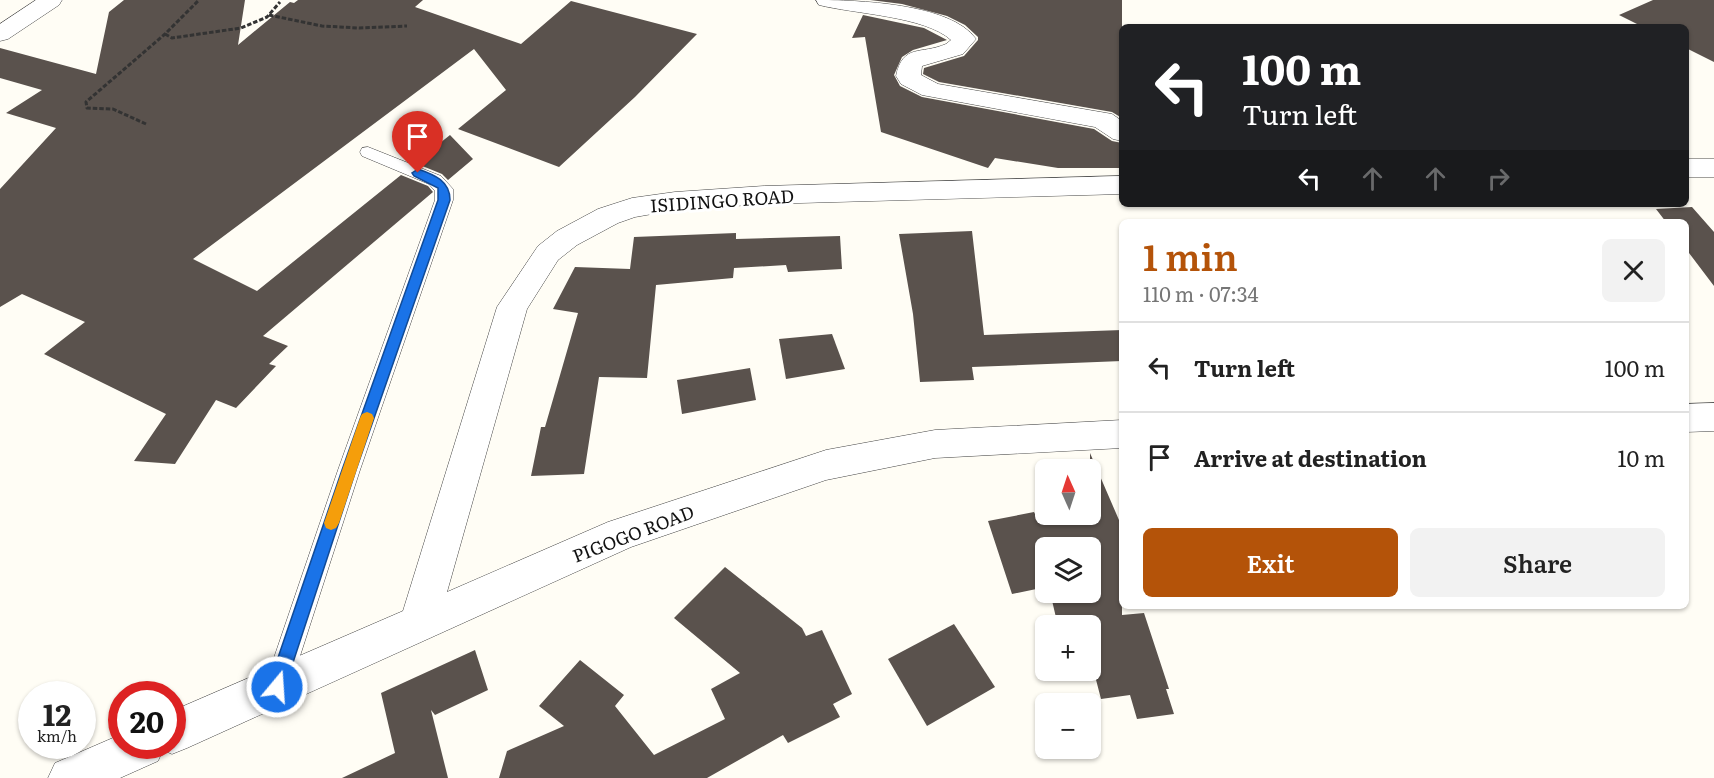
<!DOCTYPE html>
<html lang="en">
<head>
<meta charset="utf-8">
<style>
	:root { --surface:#fff; --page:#f2f2f2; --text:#222; --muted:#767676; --line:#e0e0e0; --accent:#b45309 }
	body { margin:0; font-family:Literata,serif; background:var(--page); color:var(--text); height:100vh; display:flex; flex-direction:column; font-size:22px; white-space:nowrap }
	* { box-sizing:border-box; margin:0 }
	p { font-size:20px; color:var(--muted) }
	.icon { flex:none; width:33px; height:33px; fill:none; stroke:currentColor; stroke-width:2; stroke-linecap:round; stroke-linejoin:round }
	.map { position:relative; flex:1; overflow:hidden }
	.drawer { position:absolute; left:1119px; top:219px; width:570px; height:390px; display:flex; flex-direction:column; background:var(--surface); border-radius:9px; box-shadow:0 2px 4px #0004 }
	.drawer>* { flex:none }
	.guide { position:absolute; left:1119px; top:24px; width:570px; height:183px; border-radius:9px; box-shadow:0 2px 4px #0004; background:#202124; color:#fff; overflow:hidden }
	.needle { width:39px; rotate:357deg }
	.buttons { position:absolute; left:1035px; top:459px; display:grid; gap:12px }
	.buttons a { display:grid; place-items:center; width:66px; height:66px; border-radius:9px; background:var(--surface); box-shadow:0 2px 4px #0004; font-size:30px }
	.speed { position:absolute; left:18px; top:681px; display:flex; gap:12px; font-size:30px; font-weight:700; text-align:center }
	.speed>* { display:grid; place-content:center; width:78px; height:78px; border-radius:50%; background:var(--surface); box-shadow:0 2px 4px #0004; line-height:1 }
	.speed small { font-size:15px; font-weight:400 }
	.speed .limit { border:9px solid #d22; background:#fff; color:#111 }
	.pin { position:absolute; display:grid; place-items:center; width:51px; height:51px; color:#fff; margin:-62px -26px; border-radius:50% 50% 50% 0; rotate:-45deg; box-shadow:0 0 6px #0007 }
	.pin .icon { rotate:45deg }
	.me { position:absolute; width:66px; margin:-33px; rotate:18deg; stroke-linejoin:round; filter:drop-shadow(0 0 4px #0008) }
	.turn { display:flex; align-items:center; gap:21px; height:126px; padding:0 24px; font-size:27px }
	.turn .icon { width:78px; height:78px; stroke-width:2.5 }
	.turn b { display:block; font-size:42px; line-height:51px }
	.lanes { display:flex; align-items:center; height:57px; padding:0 24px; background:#0003; justify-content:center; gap:30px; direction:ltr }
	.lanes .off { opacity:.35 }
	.round { display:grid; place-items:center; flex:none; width:63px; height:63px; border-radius:9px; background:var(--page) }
	.head { display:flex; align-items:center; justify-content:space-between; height:102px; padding:0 24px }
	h1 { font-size:36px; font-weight:600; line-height:45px; color:var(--accent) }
	.cta { display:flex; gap:12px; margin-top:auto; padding:12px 24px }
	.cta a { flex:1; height:69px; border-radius:9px; background:var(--accent); color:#fff; font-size:24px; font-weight:600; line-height:69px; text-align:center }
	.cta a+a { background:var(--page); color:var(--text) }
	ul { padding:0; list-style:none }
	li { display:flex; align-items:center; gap:18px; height:90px; padding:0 24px; border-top:2px solid var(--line) }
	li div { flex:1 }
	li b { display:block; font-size:22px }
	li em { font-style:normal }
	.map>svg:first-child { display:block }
</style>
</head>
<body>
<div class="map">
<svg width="1714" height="778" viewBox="0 0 1714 778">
	<rect width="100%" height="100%" fill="#fffdf5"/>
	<!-- building -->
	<g fill="#5a524d">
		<polygon points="124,0 245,0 238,45 290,2 294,3 298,0 423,0 415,7 521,44 571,1 697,34 635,97 559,167 458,129 506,90 474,49 193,259 257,291 401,175 428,186 433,192 263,336 288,346 269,364 276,366 236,408 216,400 175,464 134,461 166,414 44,354 85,322 22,294 0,307 0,189 56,128 6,113 42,90 0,78 0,48 96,74 109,12"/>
		<polygon points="870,0 1122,0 1122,118 1112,112 939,82 923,74 924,68 964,56 978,40 978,37 965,25 947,16 902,4"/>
		<polygon points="1653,0 1714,0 1714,62 1686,48 1686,27 1643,27 1619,15"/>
		<polygon points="863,15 924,28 947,40 913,50 902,57 894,75 900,86 922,97 1094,129 1112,141 1122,143 1122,168 1058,168 995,158 988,168 881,132 865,37 852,38"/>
		<polygon points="450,135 473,159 448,180 442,174 415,163"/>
		<polygon points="1692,207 1714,232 1714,286 1686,249 1686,222 1666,222 1656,209"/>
		<polygon points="972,231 984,335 1122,330 1122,361 972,367 974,380 920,382 913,314 899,234"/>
		<polygon points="736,233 736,239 840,236 842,269 788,272 786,265 734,268 733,278 656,285 647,378 599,377 584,474 531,476 541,427 545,427 578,313 553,309 575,267 630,269 634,237"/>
		<polygon points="832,334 845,369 786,379 779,339"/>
		<polygon points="750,368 756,400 682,414 677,380"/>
		<polygon points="1090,453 1122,527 1122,615 1144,613 1169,689 1166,689 1174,714 1137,719 1130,695 1101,699 1094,672 1071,675 1070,670 1090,670 1090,626 1058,626 1050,592 1090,592 1090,548 1046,548 1046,587 1012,594 988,521 1034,512 1035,514 1090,514"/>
		<polygon points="725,567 802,628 806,636 822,630 852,694 833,704 840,717 788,743 783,735 707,778 499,778 507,751 564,726 539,706 580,660 624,695 615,706 654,755 725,719 711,689 740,673 674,618"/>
		<polygon points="954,624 995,687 927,726 888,659"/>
		<polygon points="475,650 488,690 435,715 431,710 448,778 342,778 395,753 381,693"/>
	</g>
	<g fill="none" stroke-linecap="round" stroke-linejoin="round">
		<defs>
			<polygon id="service" points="368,147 441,176 453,189 453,200 360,470 290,687 286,696 277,700 268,696 264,687 338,470 435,200 435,191 429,184 362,156 360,152 362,148"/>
			<g id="minor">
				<polygon points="36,0 62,0 59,5 8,39 0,41 0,24"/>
				<path d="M816,0C856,0 951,3 976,39L963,54L922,66L921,75L938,84L1112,114L1122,121V141L1113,139L1095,127L922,95L901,84L896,76C903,43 921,55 946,44L951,40C925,16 854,14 819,5Z"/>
				<rect x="1686" y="159" width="28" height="18"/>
				<polygon points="1122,176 1122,194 764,204 675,210 635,217 618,223 577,245 558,260 527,309 447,592 608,522 826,450 935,430 1122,420 1122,448 935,458 826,480 631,547 187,748 172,754 163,750 158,761 120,778 48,778 55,763 122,734 122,746 172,746 172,711 403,611 497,307 538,246 557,231 598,209 632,198 675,192 764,186"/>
				<polygon points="1714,403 1714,431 1686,432 1686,404"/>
			</g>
		</defs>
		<!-- service casing -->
		<use href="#service" stroke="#444" stroke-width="1"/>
		<!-- minor casing -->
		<use href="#minor" stroke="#444" stroke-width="1"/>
		<!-- path -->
		<g stroke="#333" stroke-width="3" stroke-dasharray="4.5 2" stroke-linecap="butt">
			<polyline points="269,15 322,26 359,28 407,26"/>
			<polyline points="165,34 172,38 241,28 267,17 280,2"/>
			<polyline points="146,124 113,109 87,108 86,102 165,34 199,0"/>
		</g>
		<!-- service -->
		<use href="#service" fill="#fff" fill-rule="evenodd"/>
		<!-- minor -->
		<use href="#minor" fill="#fff" fill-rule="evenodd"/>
	</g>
	<!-- route -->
	<path fill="#1a73e8" stroke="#114b97" stroke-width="1.5" d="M418,169C435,175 450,181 450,200L356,470L285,687L283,693L277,695L271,693L268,687L342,470L438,200V188L414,176L412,173Z"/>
	<!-- slow -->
	<polygon fill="#f59e0b" points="367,412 372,414 374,418 339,523 336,528 331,530 326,528 324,523 360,418 362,414"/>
	<g text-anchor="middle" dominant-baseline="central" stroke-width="6" stroke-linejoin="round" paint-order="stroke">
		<!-- street labels -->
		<g font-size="18" fill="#111" stroke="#fff">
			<text transform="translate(722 200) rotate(-4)">ISIDINGO ROAD</text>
			<text transform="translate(633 533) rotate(-21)">PIGOGO ROAD</text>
		</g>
	</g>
</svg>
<div class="buttons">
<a><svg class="needle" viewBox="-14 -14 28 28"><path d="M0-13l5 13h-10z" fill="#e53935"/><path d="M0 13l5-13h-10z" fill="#767676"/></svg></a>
<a><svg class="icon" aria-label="layers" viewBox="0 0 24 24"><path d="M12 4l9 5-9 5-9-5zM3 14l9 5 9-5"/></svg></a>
<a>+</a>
<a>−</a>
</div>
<div class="speed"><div>12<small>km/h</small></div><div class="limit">20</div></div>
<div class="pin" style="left:418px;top:173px;background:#d93025"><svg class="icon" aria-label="arrive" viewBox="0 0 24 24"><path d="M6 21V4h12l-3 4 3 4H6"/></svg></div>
<svg class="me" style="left:277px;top:687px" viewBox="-20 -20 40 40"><circle r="17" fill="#1a73e8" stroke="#fff" stroke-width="3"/><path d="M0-11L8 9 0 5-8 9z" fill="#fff"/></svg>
<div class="guide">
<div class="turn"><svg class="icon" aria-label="left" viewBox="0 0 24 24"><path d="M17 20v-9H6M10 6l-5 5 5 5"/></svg><div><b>100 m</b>Turn left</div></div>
<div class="lanes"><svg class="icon" aria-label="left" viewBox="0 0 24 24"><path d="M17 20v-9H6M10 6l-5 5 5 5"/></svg><svg class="icon off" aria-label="ahead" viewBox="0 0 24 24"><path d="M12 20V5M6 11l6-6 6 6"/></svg><svg class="icon off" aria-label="ahead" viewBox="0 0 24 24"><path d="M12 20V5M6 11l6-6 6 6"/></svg><svg class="icon off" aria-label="right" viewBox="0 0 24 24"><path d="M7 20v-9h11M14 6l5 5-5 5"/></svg></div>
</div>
<section class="drawer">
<div class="head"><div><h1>1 min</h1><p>110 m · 07:34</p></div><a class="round"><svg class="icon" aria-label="close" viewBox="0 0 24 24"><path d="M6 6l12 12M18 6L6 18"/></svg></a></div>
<ul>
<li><svg class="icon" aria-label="left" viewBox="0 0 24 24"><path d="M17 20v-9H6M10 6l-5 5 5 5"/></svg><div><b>Turn left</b></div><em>100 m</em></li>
<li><svg class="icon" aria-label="arrive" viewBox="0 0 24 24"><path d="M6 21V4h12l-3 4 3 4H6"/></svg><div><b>Arrive at destination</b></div><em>10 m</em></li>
</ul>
<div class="cta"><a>Exit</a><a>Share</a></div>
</section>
</div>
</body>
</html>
